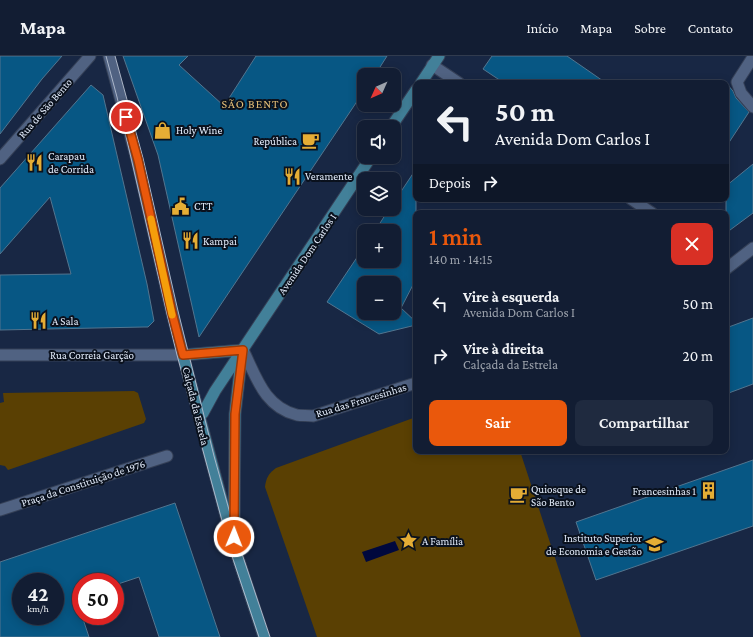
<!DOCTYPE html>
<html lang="pt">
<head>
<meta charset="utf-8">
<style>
	:root { --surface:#121d33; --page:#1f2a3f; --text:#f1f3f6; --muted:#9ca2ac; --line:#313b4e; --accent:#ea580c }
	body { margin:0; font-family:"Crimson Pro",serif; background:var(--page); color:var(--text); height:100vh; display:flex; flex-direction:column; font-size:15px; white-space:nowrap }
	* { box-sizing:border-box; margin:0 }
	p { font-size:13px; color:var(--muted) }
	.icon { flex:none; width:22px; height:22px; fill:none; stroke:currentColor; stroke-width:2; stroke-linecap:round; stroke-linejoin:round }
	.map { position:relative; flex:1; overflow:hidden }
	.drawer { position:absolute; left:413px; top:154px; width:316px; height:244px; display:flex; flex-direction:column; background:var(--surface); border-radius:8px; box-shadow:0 2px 10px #0003,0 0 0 1px var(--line) }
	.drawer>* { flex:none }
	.hud { position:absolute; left:413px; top:24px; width:316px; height:122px; border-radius:8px; box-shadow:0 2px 10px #0003,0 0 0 1px var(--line); background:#121d33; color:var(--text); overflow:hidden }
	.needle { width:26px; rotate:225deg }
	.tools { position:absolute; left:357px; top:12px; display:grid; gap:8px }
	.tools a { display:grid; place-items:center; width:44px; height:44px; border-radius:8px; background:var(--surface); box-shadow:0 2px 10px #0003,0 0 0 1px var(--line); font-size:20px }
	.speed { position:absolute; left:12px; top:517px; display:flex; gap:8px; font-size:20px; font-weight:700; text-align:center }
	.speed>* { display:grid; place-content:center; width:52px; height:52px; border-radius:50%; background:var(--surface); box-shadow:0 2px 10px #0003,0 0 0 1px var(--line); line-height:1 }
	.speed small { font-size:10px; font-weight:400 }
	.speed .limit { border:6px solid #d22; background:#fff; color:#111 }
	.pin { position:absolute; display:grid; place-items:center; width:34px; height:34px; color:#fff; margin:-17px; border:2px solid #fff; border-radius:50%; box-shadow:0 1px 4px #0007 }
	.me { position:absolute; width:44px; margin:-22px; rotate:1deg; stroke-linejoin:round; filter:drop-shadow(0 0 3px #0008) }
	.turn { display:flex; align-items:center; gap:14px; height:84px; padding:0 16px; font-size:18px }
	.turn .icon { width:52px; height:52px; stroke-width:2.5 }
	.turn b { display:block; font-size:28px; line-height:34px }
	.then { display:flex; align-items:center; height:38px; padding:0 16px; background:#0003; gap:8px; font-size:15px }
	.round { display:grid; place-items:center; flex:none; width:42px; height:42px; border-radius:8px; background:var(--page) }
	.overview { display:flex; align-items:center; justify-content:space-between; height:68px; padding:0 16px }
	h1 { font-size:24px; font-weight:600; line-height:30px; color:var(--accent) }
	.action { display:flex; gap:8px; margin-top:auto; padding:8px 16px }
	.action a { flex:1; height:46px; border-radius:8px; background:var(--accent); color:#fff; font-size:16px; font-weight:600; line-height:46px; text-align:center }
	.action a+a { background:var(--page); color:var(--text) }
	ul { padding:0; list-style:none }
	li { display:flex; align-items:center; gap:12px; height:52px; padding:0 16px }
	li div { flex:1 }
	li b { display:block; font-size:15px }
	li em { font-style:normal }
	header { display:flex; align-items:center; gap:24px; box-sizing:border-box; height:56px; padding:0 20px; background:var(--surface); border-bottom:1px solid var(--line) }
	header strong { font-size:19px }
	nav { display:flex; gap:22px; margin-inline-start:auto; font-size:14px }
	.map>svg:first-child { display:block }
</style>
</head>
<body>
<header>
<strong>Mapa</strong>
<nav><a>Início</a><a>Mapa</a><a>Sobre</a><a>Contato</a></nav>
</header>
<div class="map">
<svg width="753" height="581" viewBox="0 0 753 581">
	<rect width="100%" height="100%" fill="#182744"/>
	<!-- green -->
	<g fill="#5a4003">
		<polygon points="134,335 138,337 146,363 144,367 8,414 5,410 0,409 0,347 4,346 3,337"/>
		<path d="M416,361V395H520L581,581H317L265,431C266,422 269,417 276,412Z"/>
	</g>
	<!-- water -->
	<polygon fill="#00083d" points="395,485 399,494 366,506 362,496"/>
	<!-- building -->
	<g fill="#075784" stroke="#53758f" fill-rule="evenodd">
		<polygon points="0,0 62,0 42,23 0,78"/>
		<polygon points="123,0 188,0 179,9 224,50 256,0 387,0 375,19 364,19 364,35 199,281 158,99"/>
		<polygon points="492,0 567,0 606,27 504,27 483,13"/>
		<polygon points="726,27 733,35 736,42 749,56 726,91"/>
		<polygon points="91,29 103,39 147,228 154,265 148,271 144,271 0,274 0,219 71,218 50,141 0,198 0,132"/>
		<polygon points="753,108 753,157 726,177 726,130"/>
		<path d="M416,113V223L401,252L416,266V269L379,278L327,246L364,191V205H394V175H375L389,153H394V146ZM364,227H394V257H364Z"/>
		<polygon points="753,262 753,328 726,338 726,272"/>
		<polygon points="753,404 753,470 596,524 576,466"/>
		<path d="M175,447L220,581H159L139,521L115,529V526H81V560H82L89,581H0V506ZM21,526H55V560H21Z"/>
	</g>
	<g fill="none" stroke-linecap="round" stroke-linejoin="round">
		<defs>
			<polyline id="service" points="753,1 737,26 741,37 753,51"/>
			<polyline id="pedestrian" points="0,454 167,400"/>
			<g id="minor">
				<polyline points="432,9 459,27"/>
				<polyline points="0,103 90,0"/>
				<polyline points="631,143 652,157"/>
				<polyline points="726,213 753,192"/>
				<path d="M243,294C256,320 264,351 297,359C302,360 308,359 313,360L416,327"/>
			</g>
			<polyline id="tertiary" points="0,299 183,299 172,257 137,104 109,0"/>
			<g id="secondary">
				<polyline points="421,27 439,0"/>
				<polyline points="391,71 416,34"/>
				<polyline points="243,294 183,299 234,490 264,581"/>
				<polyline points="199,361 203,357 215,335 371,101"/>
				<polyline points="234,477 235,358 242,297"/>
			</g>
		</defs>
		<!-- service casing -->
		<use href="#service" stroke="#354057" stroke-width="13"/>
		<!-- pedestrian casing -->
		<use href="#pedestrian" stroke="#354057" stroke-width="13"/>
		<!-- minor casing -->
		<use href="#minor" stroke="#354057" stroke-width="13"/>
		<!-- tertiary casing -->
		<use href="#tertiary" stroke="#354057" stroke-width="13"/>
		<!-- secondary casing -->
		<use href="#secondary" stroke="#354057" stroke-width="13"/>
		<!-- service -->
		<use href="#service" stroke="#506282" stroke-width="11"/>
		<!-- pedestrian -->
		<use href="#pedestrian" stroke="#506282" stroke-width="11"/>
		<!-- minor -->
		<use href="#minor" stroke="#506282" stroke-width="11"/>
		<!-- tertiary -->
		<use href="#tertiary" stroke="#506282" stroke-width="11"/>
		<!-- secondary -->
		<use href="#secondary" stroke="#428099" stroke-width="11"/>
		<!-- tram -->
		<g stroke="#acb7ca" stroke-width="1">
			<polyline points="106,0 117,41 167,258 177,299 230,494 259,581"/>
			<polyline points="115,0 143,102 178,255 214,400 238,486 270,581"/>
		</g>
	</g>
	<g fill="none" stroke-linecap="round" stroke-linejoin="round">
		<defs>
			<polyline id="route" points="126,61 138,104 172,257 183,299 243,294 235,358 234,481"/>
		</defs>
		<!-- route casing -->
		<use href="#route" stroke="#983908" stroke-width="10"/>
		<!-- route -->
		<use href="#route" stroke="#ea580c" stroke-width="7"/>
		<!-- slow -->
		<polyline stroke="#f59e0b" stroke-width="7" points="151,163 172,259"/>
	</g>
	<!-- icons -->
	<defs>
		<symbol id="shop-bare" viewBox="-9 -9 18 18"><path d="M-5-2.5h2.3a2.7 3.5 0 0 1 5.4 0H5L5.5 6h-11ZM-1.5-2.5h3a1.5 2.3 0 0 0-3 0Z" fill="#e5ad35" stroke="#0a111d" stroke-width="2.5" paint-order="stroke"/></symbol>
		<symbol id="cafe-bare" viewBox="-9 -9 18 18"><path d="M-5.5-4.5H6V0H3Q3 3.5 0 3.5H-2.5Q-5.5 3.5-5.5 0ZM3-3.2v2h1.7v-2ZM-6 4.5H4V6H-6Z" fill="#e5ad35" stroke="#0a111d" stroke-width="2.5" paint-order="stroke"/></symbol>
		<symbol id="restaurant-bare" viewBox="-9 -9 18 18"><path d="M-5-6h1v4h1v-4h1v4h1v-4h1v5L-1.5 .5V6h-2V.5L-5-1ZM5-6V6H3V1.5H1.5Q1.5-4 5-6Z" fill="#e5ad35" stroke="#0a111d" stroke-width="2.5" paint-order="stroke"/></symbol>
		<symbol id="civic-bare" viewBox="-9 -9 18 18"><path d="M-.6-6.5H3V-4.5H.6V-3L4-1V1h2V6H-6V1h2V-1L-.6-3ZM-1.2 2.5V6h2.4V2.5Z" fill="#e5ad35" stroke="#0a111d" stroke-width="2.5" paint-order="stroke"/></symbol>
		<symbol id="building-bare" viewBox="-9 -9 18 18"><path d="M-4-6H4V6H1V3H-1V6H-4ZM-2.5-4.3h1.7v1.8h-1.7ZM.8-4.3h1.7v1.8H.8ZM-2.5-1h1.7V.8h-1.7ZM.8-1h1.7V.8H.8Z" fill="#e5ad35" stroke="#0a111d" stroke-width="2.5" paint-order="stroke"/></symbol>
		<symbol id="sight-bare" viewBox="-9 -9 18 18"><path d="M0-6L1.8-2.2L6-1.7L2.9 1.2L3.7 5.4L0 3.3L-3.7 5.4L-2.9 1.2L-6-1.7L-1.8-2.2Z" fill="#e5ad35" stroke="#0a111d" stroke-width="2.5" paint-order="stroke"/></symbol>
		<symbol id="university-bare" viewBox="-9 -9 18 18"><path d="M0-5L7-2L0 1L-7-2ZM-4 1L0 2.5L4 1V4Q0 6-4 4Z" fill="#e5ad35" stroke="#0a111d" stroke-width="2.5" paint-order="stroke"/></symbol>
	</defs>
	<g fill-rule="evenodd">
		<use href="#shop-bare" x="150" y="62" width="25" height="25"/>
		<use href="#cafe-bare" x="298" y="72" width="25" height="25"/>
		<use href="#restaurant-bare" x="22" y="94" width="25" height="25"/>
		<use href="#restaurant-bare" x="280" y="108" width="25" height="25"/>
		<use href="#civic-bare" x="168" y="138" width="25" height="25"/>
		<use href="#restaurant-bare" x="178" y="172" width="25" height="25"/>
		<use href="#restaurant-bare" x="26" y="252" width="25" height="25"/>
		<use href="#building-bare" x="696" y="422" width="25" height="25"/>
		<use href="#cafe-bare" x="506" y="426" width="25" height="25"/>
		<use href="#sight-bare" x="396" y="472" width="25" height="25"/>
		<use href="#university-bare" x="642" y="476" width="25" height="25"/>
	</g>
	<g text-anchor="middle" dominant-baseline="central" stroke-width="4" stroke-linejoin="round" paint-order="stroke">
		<!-- street labels -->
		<g font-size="11" fill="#e4edfc" stroke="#0a111d">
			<text transform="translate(45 52) rotate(-49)">Rua de São Bento</text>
			<text transform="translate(307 198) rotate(-56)">Avenida Dom Carlos I</text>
			<text x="92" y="299">Rua Correia Garção</text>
			<text transform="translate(361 344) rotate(-17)">Rua das Francesinhas</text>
			<text transform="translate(196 350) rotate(76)">Calçada da Estrela</text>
			<text transform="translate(83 427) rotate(-18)">Praça da Constituição de 1976</text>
		</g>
		<!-- poi labels -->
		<g font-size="11" fill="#e4edfc" stroke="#0a111d" text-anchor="start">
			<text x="176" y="74">Holy Wine</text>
			<text x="297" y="85" text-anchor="end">República</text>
			<text x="48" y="100">Carapau<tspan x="48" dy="13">de Corrida</tspan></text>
			<text x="305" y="120">Veramente</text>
			<text x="194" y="150">CTT</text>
			<text x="203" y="185">Kampai</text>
			<text x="52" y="265">A Sala</text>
			<text x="531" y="433">Quiosque de<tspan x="531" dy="13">São Bento</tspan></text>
			<text x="696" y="435" text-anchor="end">Francesinhas 1</text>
			<text x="642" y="482" text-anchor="end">Instituto Superior<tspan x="642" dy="13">de Economia e Gestão</tspan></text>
			<text x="422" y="485">A Família</text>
		</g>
		<!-- neighbourhood labels -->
		<g font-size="12" letter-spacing="1" fill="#e4be77" stroke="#0a111d">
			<text x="255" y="48">SÃO BENTO</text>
		</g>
	</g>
</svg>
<div class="tools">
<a><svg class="needle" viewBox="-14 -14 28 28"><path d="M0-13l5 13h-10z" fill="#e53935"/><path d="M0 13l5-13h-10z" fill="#9ca2ac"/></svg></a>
<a><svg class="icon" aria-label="sound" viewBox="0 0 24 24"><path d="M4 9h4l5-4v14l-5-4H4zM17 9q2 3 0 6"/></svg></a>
<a><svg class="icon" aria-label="layers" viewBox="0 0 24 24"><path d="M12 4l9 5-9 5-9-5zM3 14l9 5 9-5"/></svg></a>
<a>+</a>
<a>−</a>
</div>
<div class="speed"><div>42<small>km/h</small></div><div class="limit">50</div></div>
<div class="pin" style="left:126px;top:61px;background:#d93025"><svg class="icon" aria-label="arrive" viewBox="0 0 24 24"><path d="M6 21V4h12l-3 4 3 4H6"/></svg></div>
<svg class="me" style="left:234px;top:481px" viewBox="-20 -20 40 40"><circle r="17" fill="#ea580c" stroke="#fff" stroke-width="3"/><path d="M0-11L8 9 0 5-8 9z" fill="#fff"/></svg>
<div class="hud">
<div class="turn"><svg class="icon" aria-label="left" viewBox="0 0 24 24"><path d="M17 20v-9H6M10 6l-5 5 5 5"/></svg><div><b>50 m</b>Avenida Dom Carlos I</div></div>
<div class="then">Depois<svg class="icon" aria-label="right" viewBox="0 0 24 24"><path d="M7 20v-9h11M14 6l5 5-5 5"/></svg></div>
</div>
<section class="drawer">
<div class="overview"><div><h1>1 min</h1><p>140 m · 14:15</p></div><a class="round" style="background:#d93025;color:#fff"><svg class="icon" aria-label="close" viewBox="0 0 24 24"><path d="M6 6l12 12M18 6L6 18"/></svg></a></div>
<ul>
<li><svg class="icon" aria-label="left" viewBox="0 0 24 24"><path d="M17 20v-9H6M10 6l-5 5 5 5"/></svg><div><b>Vire à esquerda</b><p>Avenida Dom Carlos I</p></div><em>50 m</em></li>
<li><svg class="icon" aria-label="right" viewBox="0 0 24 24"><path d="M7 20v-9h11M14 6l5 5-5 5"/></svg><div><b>Vire à direita</b><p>Calçada da Estrela</p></div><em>20 m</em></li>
</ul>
<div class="action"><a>Sair</a><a>Compartilhar</a></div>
</section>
</div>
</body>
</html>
